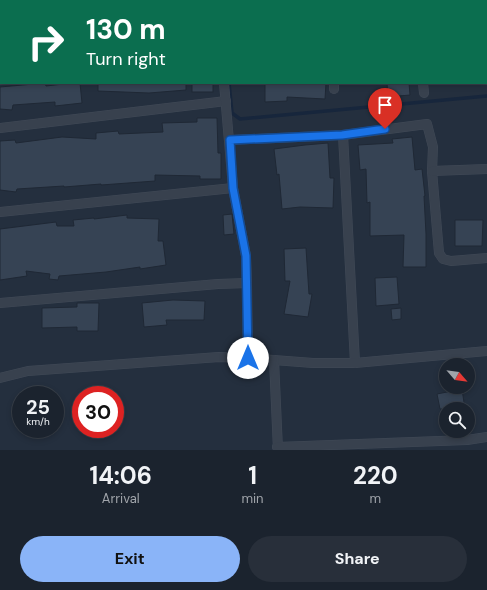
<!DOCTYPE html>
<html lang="en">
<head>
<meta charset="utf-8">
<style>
	:root { --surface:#1b232e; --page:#282f3a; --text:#f1f3f6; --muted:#a0a4aa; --line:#39404a; --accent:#8ab4f8 }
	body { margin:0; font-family:"DM Sans",sans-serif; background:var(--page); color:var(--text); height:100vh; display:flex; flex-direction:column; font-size:15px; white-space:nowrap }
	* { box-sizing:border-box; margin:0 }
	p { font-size:13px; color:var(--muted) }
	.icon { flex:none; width:22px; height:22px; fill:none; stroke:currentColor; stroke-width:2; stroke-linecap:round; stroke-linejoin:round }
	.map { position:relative; height:450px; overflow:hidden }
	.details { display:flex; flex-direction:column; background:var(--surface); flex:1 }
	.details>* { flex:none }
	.hud { position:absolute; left:0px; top:0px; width:487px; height:84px; box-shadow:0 2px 6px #0003,0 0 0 1px var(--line); background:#0b6e4f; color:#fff; overflow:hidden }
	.needle { width:26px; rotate:118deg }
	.controls { position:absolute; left:439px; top:358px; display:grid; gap:8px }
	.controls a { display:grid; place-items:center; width:36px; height:36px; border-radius:50%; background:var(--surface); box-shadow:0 2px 6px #0003,0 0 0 1px var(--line); font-size:20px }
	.speed { position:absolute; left:12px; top:386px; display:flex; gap:8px; font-size:20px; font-weight:700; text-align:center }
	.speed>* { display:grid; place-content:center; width:52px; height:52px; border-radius:50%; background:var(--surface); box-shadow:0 2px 6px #0003,0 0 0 1px var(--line); line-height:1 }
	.speed small { font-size:10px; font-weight:400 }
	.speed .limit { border:6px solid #d22; background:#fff; color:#111 }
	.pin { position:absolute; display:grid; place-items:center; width:34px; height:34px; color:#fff; margin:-41px -17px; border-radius:50% 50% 50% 0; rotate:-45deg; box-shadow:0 0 4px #0007 }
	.pin .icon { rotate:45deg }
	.me { position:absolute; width:44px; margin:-22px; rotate:0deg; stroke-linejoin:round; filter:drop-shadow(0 0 3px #0008) }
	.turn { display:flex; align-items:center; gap:14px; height:84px; padding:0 20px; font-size:18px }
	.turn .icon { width:52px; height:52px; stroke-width:2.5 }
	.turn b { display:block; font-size:28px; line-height:34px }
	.eta { display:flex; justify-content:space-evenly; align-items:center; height:68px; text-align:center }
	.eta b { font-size:24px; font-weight:700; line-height:28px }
	.action { display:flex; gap:8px; margin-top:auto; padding:8px 20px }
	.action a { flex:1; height:46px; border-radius:24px; background:var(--accent); color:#111; font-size:16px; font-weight:700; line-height:46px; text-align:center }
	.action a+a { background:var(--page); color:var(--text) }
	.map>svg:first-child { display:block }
</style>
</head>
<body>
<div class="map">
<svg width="487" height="450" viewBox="0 0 487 450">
	<rect width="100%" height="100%" fill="#242f3e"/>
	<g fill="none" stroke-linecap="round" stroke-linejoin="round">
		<!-- stream -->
		<polyline stroke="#17263c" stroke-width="3.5" points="229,83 232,113 240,119 487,96"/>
	</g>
	<!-- building -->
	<g fill="#364354" stroke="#1f2835">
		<polygon points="45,83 46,86 72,83 80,83 82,103 55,106 55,102 13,105 12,110 0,109 0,87"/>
		<polygon points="98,83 186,83 186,90 149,93 98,91"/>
		<rect x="192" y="83" width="21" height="9"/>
		<polygon points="265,83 326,83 325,99 287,97 287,101 265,102"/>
		<polygon points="387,83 409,83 410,95 388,97"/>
		<polygon points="197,118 217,118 218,153 221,153 221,179 200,179 200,176 155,175 155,181 101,185 101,184 64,187 64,186 17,189 16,192 0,190 0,141 15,140 16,143 62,137 96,139 96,133 118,131 119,134 163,132 162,123 197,122"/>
		<polygon points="412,137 415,170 422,169 425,196 424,196 426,234 426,267 403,267 404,235 370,236 370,202 367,203 366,169 360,170 358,145 393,143 392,139"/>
		<polygon points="328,143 330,178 334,178 333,208 300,207 282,209 279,174 277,175 274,149 305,145"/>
		<polygon points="232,214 234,234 224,235 223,215"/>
		<polygon points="127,215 127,218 159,219 158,241 163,241 166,265 140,269 140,267 106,272 59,276 58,280 49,279 50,274 26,271 27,276 0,280 0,229 56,222 57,226 74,226 73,220 94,218 94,219"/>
		<polygon points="455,220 483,220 482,246 455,246"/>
		<polygon points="306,248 309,294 312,294 308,317 284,314 290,281 285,281 284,249"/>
		<polygon points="397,277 399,304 376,306 375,278"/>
		<polygon points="173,300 205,301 204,320 166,320 167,325 144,327 142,303"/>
		<polygon points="77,303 99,303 98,331 77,331 77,327 42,328 42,308 77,307"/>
		<polygon points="401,308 401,319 392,320 391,309"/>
		<polygon points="462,389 465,409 440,409 437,394"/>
	</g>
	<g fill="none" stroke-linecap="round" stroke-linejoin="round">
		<defs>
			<g id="street">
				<polyline points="217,0 217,1"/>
				<polyline points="330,0 330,1"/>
				<polyline points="415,0 415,1"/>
				<polyline points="0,20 1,20"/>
				<polyline points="334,83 334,89"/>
				<polyline points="423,83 424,93"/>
				<polyline points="0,128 226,101"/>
				<polyline points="343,135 355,363"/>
				<polyline points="230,140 343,135 427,124 433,147 432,171 439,253 443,259 451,261 487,258"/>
				<polyline points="432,171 487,169"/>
				<polyline points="0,212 233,188"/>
				<polyline points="0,303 218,284 247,283 246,256 233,188 224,83"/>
				<polyline points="248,358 313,363 355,363 487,351"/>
				<polyline points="274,360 278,450"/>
				<polyline points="0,378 28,371 219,357 248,358 247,283"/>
				<polyline points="277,447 467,440 487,437"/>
			</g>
		</defs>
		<!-- street casing -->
		<use href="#street" stroke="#414a57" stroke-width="10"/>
		<!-- street -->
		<use href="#street" stroke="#38414e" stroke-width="9"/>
	</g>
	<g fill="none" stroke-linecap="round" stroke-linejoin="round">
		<defs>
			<polyline id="route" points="248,358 246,256 233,188 230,140 342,135 385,129"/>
		</defs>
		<!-- route casing -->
		<use href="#route" stroke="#114b97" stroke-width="10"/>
		<!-- route -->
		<use href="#route" stroke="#1a73e8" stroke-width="7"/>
	</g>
</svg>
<div class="controls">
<a><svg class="needle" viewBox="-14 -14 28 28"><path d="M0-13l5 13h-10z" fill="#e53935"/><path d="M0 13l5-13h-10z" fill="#a0a4aa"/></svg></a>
<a><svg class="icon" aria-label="search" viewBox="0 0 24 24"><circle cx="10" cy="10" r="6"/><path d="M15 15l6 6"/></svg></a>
</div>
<div class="speed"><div>25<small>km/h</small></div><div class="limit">30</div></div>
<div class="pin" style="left:385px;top:129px;background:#d93025"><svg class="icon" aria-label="arrive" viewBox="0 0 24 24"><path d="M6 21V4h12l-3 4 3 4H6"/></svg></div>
<svg class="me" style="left:248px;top:358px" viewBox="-20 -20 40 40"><circle r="19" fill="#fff"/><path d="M0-13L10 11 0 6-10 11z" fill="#1a73e8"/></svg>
<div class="hud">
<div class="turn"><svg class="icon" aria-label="right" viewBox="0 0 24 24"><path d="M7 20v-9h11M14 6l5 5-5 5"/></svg><div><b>130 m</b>Turn right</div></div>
</div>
</div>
<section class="details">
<div class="eta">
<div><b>14:06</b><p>Arrival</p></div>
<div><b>1</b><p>min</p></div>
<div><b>220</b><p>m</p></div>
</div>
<div class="action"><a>Exit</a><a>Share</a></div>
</section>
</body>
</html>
